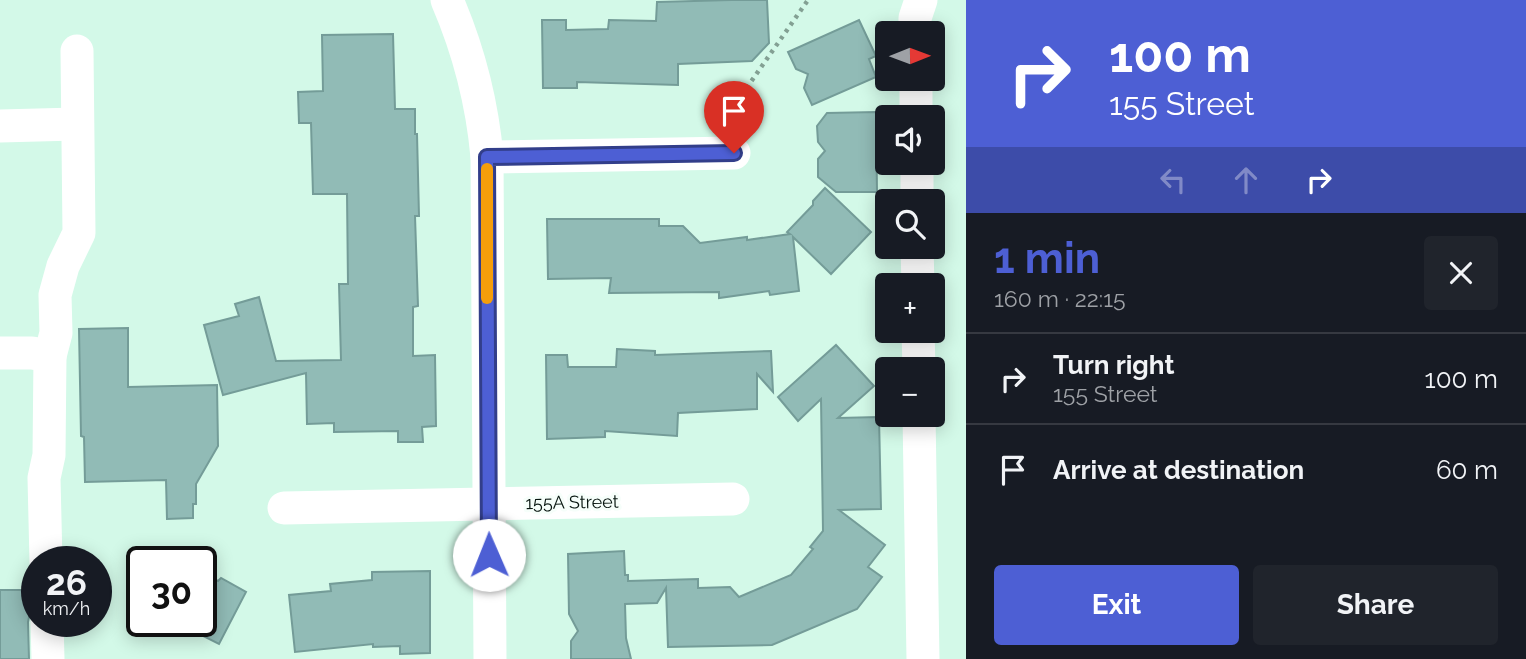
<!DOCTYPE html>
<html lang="en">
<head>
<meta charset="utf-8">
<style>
	:root { --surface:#171b24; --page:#20242c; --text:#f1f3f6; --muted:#9ea1a6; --line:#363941; --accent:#4d5fd4 }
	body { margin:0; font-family:Raleway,sans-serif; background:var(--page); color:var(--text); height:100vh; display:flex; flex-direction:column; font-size:26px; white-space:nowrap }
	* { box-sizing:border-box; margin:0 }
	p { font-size:23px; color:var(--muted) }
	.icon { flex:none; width:38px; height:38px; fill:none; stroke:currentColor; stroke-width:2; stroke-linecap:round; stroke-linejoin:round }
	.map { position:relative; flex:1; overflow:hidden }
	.details { display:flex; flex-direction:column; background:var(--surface); width:560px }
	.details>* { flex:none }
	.banner { background:#4d5fd4; color:#fff; overflow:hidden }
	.needle { width:46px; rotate:89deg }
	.buttons { position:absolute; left:875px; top:21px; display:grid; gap:14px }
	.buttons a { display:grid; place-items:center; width:70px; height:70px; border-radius:7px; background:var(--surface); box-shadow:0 4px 18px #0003; font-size:35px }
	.speed { position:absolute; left:21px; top:546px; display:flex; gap:14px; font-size:35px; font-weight:700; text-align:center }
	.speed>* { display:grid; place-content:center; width:91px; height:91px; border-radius:50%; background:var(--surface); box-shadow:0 4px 18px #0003; line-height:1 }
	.speed small { font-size:18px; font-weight:400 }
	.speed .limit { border:4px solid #111; border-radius:10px; background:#fff; color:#111 }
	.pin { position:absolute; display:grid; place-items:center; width:60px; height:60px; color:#fff; margin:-72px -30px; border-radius:50% 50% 50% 0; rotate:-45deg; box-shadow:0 0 7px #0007 }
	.pin .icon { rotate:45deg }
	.me { position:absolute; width:77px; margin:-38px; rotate:359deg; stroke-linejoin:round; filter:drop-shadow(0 0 5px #0008) }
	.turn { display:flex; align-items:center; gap:24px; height:147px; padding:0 28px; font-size:32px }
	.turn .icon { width:91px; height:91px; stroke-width:2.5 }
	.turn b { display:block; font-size:49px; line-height:60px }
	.lanes { display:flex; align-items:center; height:66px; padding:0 28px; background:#0003; justify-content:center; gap:35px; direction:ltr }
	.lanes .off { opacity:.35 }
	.round { display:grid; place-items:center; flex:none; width:74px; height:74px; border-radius:7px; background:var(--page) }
	.headline { display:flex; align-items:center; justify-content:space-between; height:119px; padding:0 28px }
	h1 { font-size:42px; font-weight:700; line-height:52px; color:var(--accent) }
	.primary-button { display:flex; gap:14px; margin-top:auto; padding:14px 28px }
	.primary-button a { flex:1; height:80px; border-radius:7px; background:var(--accent); color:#fff; font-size:28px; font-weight:700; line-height:80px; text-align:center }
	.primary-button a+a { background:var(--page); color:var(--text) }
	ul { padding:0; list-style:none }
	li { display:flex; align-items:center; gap:21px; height:91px; padding:0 28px; border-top:2px solid var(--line) }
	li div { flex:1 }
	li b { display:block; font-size:26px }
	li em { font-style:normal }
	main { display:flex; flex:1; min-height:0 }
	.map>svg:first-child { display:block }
</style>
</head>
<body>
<main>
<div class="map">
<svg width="966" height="659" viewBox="0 0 966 659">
	<rect width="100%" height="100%" fill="#d3f9e8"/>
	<!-- building -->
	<g fill="#91bbb6" stroke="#749c98" stroke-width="2">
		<polygon points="731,0 767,0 769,43 752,61 678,64 678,85 577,82 577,88 543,88 542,20 566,20 566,30 608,29 609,20 656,21 657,2"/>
		<polygon points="859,20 876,56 869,59 876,77 812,105 804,88 808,74 796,69 788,52"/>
		<polygon points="393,34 395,109 415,109 415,134 417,134 419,216 415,216 418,306 413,307 413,356 435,355 436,426 422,427 423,442 398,442 398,431 334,432 334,423 307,424 306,373 223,395 204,325 239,316 235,304 259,297 276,361 341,360 339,284 348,284 347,194 313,194 311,123 299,123 298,92 323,91 322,35"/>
		<polygon points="876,112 877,192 836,192 818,177 818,159 825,151 818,142 817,126 827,113"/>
		<polygon points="825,188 871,232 831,274 793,237 799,291 770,295 769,291 719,298 719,292 609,293 611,278 548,279 547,219 659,219 659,226 683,226 700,243 747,237 747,240 790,234 787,232 813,205 813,201"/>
		<polygon points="128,328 128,387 217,385 218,446 196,484 196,504 193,504 193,518 167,519 166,480 85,482 84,437 81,436 79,329"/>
		<polygon points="836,345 874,386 838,418 879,417 881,509 839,510 885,545 868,567 882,577 857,609 772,645 668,647 666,588 657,603 625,604 626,638 631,659 571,659 571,641 578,631 569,614 568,554 624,551 625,575 628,575 628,581 698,579 698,588 730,587 739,597 791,575 813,549 810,547 823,531 821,399 798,421 778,397"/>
		<polygon points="617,349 655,351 655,355 771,351 773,392 757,374 757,409 678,413 677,436 605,431 605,437 547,439 546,355 567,355 568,367 616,367"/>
		<polygon points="430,571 430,653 400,654 400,646 373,647 373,644 295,652 289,595 331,591 330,584 372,580 372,572"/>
		<polygon points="210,577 218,581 221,578 246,592 219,644 201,635 201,592"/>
		<polygon points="0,590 36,590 36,605 30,612 28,622 29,659 0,659"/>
	</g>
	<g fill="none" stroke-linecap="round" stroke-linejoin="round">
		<!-- path -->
		<polyline stroke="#83a093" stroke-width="4.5" stroke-dasharray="3.5 5" stroke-linecap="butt" points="740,103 741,96 808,0"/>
		<!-- minor -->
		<g stroke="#fff" stroke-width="33">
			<path d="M447,0C469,51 482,101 487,157L490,659"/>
			<polyline points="915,33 915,18 921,0"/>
			<polyline points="916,79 916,117"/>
			<polyline points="0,126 76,124"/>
			<polyline points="487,157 734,153"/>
			<polyline points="917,163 917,201"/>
			<polyline points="917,247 918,285"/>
			<polyline points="918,331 919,369"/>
			<polyline points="0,353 32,353 50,356 49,455 44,478 46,562"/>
			<polyline points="50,356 56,333 55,295 63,266 79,233 77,51"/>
			<polyline points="919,415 923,659"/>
			<polyline points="284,508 733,499"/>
			<polyline points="47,621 48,659"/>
		</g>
	</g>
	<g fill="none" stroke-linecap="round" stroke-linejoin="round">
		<defs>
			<polyline id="route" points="489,555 487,157 734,153"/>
		</defs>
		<!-- route casing -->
		<use href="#route" stroke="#323e8a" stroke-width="18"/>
		<!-- route -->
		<use href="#route" stroke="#4d5fd4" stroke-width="12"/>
		<!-- slow -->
		<polyline stroke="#f59e0b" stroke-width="12" points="487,169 487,298"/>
	</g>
	<g text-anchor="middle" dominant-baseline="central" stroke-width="6" stroke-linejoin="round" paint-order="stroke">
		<!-- street labels -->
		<g font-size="18" fill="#07150f" stroke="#f6fefa">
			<text transform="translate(572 502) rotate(-1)">155A Street</text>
		</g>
	</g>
</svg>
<div class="buttons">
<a><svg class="needle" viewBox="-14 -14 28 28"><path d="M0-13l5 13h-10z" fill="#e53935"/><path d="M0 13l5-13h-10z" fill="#9ea1a6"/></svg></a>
<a><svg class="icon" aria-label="sound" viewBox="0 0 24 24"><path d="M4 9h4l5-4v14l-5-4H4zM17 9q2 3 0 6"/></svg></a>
<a><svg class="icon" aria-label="search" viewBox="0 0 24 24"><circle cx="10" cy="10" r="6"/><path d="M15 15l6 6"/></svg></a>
<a>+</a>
<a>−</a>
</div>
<div class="speed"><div>26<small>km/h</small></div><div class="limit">30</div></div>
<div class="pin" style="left:734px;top:153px;background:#d93025"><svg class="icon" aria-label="arrive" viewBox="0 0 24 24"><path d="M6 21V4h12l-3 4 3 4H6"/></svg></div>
<svg class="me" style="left:489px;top:555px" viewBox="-20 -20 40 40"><circle r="19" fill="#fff"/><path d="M0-13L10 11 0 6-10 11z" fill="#4d5fd4"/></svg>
</div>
<section class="details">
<div class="banner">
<div class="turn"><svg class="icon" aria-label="right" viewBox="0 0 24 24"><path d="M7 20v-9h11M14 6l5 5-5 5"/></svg><div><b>100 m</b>155 Street</div></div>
<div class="lanes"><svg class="icon off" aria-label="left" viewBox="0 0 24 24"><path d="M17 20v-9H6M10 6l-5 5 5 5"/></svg><svg class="icon off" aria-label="ahead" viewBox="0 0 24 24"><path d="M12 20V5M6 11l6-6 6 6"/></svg><svg class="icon" aria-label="right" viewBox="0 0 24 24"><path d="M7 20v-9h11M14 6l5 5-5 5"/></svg></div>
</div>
<div class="headline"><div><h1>1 min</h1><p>160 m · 22:15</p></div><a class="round"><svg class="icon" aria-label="close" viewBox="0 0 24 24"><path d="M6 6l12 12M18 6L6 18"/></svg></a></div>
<ul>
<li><svg class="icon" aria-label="right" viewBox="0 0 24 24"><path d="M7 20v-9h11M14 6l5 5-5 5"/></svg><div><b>Turn right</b><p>155 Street</p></div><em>100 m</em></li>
<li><svg class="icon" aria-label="arrive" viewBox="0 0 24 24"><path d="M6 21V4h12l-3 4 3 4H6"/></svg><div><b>Arrive at destination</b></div><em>60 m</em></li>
</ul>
<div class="primary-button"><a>Exit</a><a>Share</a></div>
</section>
</main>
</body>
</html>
